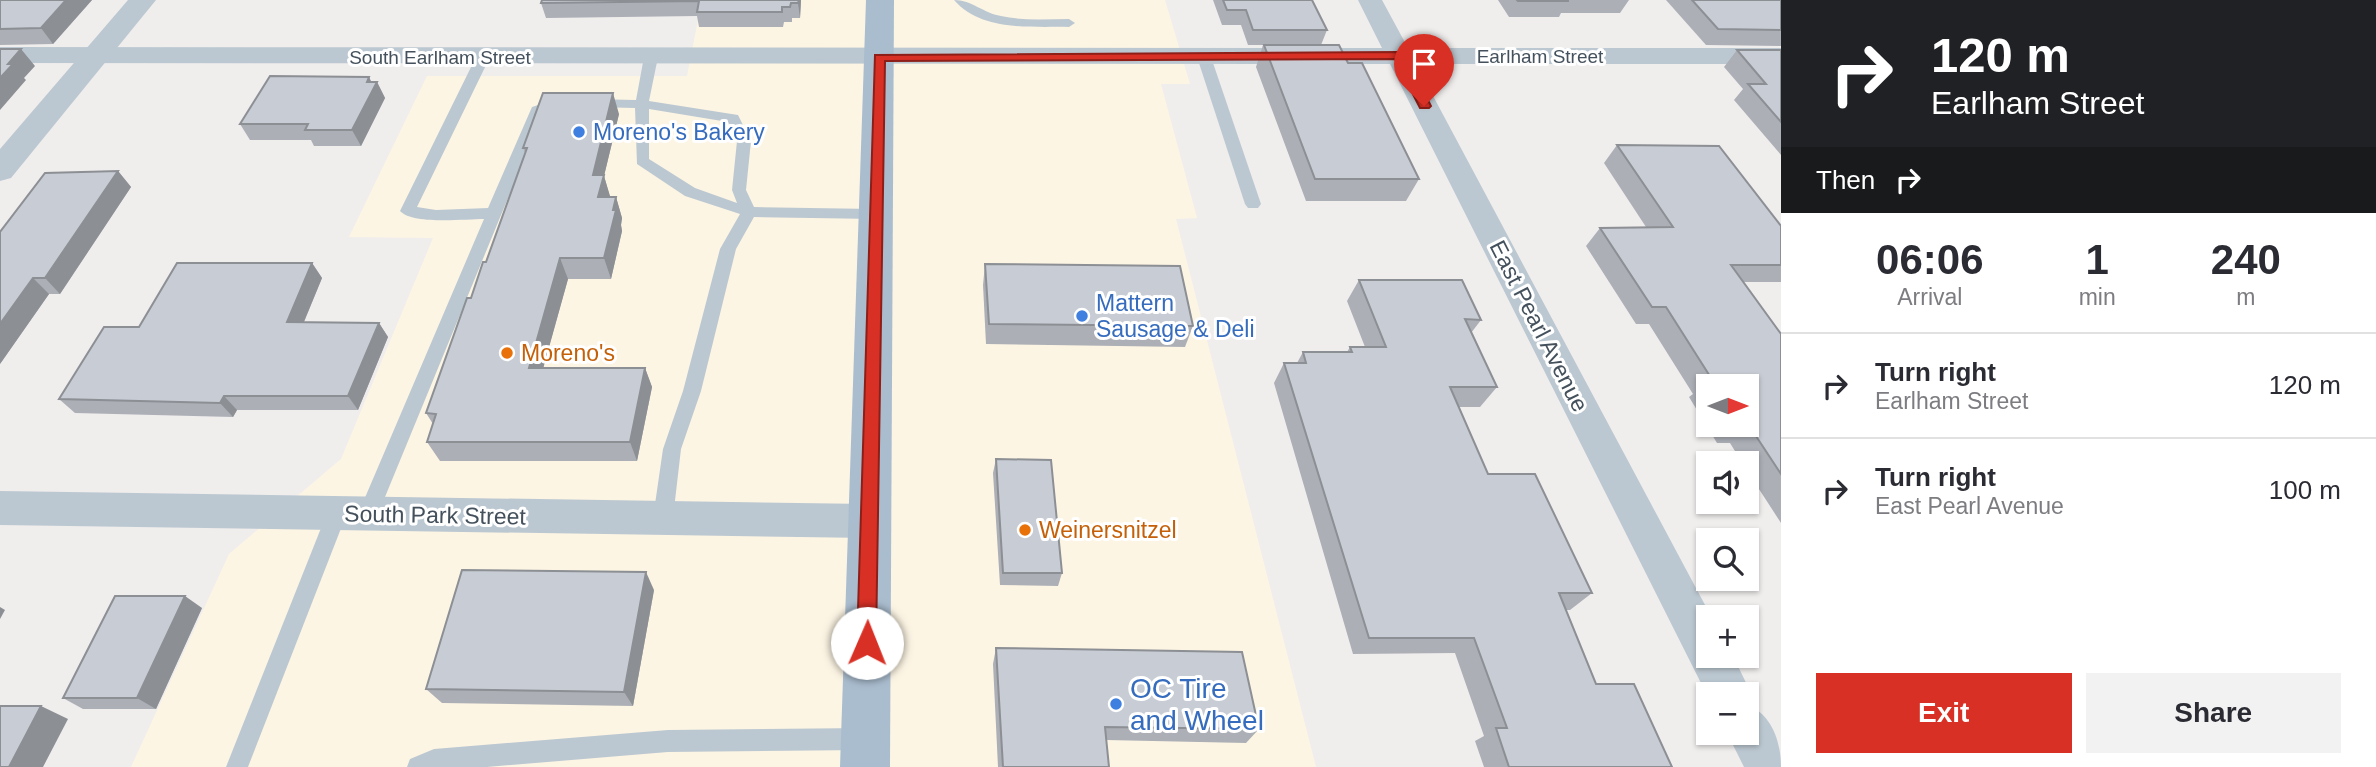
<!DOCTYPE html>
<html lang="en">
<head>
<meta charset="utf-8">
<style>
	:root { --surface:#fff; --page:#f2f2f3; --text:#2b2b33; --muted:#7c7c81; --line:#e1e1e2; --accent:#d93025 }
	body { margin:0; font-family:Helvetica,sans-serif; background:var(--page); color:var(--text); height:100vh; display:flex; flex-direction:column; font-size:26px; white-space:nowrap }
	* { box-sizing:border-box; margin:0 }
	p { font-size:23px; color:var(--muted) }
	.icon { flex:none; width:38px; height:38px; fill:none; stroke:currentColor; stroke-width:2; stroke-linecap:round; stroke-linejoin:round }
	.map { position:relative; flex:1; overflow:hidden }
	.details { display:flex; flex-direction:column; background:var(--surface); width:595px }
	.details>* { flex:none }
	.hud { background:#202124; color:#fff; overflow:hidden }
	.needle { width:46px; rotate:90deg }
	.buttons { position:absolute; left:1696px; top:374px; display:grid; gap:14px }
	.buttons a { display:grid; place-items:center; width:63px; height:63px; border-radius:0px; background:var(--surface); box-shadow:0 2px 5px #0004; font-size:35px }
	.pin { position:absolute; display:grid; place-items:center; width:60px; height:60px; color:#fff; margin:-72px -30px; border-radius:50% 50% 50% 0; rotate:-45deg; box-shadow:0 0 7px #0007 }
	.pin .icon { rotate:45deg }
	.me { position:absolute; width:77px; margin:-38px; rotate:1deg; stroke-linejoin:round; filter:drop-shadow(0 0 5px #0008) }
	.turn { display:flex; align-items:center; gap:24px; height:147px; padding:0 35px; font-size:32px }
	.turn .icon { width:91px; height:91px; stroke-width:2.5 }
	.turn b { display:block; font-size:49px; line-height:60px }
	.then { display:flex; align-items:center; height:66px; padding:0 35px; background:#0003; gap:14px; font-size:26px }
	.eta { display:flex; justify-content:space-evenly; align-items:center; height:119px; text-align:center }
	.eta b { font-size:42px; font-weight:700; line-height:49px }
	.cta { display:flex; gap:14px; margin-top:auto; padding:14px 35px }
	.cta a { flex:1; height:80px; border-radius:0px; background:var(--accent); color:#fff; font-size:28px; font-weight:700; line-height:80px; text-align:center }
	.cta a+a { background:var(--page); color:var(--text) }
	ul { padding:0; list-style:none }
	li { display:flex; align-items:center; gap:21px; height:105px; padding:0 35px; border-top:2px solid var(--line) }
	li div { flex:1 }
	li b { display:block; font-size:26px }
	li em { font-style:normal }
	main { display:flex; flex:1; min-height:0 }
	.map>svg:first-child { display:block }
</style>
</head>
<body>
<main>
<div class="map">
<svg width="1781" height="767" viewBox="0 0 1781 767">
	<rect width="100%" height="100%" fill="#f0eded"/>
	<!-- commercial -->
	<polygon fill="#fdf5e4" points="702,0 1165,0 1190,84 1161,84 1197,218 1176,219 1316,767 131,767 229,554 341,459 433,238 349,237 427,76 687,76"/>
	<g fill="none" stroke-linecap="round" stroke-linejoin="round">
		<!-- service -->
		<g fill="#bcc8d1" fill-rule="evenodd">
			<path d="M954,0C972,0 983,13 1001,16C1023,21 1046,19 1069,19L1075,23L1069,27C1031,26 982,32 954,0Z"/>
			<path d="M483,53L490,57L417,207L436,210L488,208L532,107L556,99L563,103L543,113L378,514L375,520L368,522L361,520L358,514L484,219C465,219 413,225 400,211L476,57Z"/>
			<path d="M651,53L658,57L649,101L738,115L751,141L746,190L754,207L875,209L883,214L875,219L754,217L736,249L701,391L681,449L673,518L670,524L663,527L656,524L653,518L663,449L683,391L720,249L740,214L685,196L637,164L635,108L591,107L584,103L591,99L636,100L644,57ZM649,109L728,122L737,141L732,190L737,203L695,188L649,159Z"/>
			<polygon points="1204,53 1211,57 1261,204 1258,208 1248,208 1245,204 1197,57"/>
			<polygon points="337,505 344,507 347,513 248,767 226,767 327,513 330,507"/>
			<polygon points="865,728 873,731 876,739 873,747 865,750 668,752 487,767 407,767 410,759 434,749 668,730"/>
		</g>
		<!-- minor -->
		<g fill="#bcc8d1" fill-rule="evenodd">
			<path d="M1358,0H1382L1408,48H1781V64H1416L1712,618H1708V656H1733L1752,695L1748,705C1772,715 1781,742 1781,767H1744L1727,733H1746V695L1708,697L1390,64L0,63V47L1382,48Z"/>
			<polygon points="0,491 869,504 883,509 888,521 883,533 869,538 0,525"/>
		</g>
		<!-- tertiary -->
		<polygon fill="#bcc8d1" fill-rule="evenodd" points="128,0 156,0 11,178 0,181 0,149"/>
		<!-- primary -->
		<polygon fill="#aabdcf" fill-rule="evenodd" points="866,0 894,0 890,767 840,767"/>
	</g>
	<!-- wall -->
	<g fill="#acafb6" fill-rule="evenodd">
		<polygon points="0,0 92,0 53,44 0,45"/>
		<polygon points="542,0 801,0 800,18 792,18 792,22 784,22 783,27 699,27 697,16 546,18 541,3"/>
		<polygon points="1213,0 1312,0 1327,30 1321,45 1348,63 1419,179 1406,201 1306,201 1256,67 1263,45 1248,45 1241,25 1222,25"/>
		<polygon points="1498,0 1629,0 1620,13 1561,13 1559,17 1509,17"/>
		<polygon points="1666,0 1781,0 1781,46 1706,45"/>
		<polygon points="1737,50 1781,50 1781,155 1734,100 1743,89 1724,67"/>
		<polygon points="372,82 377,82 385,98 361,146 314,146 311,140 250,140 240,124"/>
		<polygon points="619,114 604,176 610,197 616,197 622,218 621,225 622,231 611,279 568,279 543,368 645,368 652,387 637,461 440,461 427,442 433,424 426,413 471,298 486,262 525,153 523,148"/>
		<path d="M1617,145L1781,226V282H1743L1781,334V523L1746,469V464H1743L1730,443H1717L1689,397L1693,394L1649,324H1636L1586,246L1600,228L1646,227L1604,163ZM1708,387H1746V425H1708Z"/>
		<polygon points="118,171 131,187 60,294 49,294 0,364 45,173"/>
		<polygon points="312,263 322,278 304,322 379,323 388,337 358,410 237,410 233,417 75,413 59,399 139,327"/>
		<polygon points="985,264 1193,326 1185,347 986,344 983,285"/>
		<polygon points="1359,280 1481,320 1471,333 1497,387 1480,407 1459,407 1488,474 1592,593 1570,610 1566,610 1596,684 1672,767 1484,767 1475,741 1484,736 1455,653 1353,654 1274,383 1284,363 1297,363 1303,352 1347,352 1350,347 1365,347 1347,301"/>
		<polygon points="996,459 1062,573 1058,586 1000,585 993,473"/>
		<polygon points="654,590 633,706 442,703 426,689"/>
		<polygon points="202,608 156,709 83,709 63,698"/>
		<polygon points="996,648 1259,729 1246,743 1106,740 1109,767 998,767 993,664"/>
	</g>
	<!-- shaded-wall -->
	<g fill="#8c8f94">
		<polygon points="66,0 92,0 53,44 41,28"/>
		<polygon points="799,0 801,0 800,18 798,3"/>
		<polygon points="21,49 35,66 24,78 26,80 0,110 0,78 8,64"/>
		<polygon points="369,77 374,87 377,82 385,98 361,146 352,130 367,82"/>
		<polygon points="613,93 619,114 604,176 610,196 605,218 593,175"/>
		<polygon points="118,171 131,187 60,294 45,278"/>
		<polygon points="616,197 622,218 621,225 622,231 611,279 604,258"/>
		<polygon points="560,258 568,279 538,387 529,368"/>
		<polygon points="312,263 322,278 298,336 287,322"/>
		<polygon points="33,278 49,294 0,364 0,324"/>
		<polygon points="379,323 388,337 358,410 348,396"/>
		<polygon points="645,368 652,387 637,461 630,442"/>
		<polygon points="224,396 237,410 233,417 220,403"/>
		<polygon points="646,572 654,590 633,706 624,692"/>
		<polygon points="185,596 202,608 156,709 137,698"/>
		<polygon points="0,607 5,610 0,619"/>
		<polygon points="41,706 68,719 43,767 9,767"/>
	</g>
	<!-- building -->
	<g fill="#c8ccd4" stroke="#8c8f94" stroke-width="2">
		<polygon points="0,0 66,0 41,28 0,29"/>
		<polygon points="542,0 799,0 798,3 791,3 790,7 782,7 782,12 697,12 699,1 541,3"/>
		<polygon points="1223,0 1312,0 1327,30 1253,30 1246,10 1227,10"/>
		<polygon points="1517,0 1568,0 1568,1 1518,1"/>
		<polygon points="1692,0 1781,0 1781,30 1718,29"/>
		<polygon points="1264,45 1339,45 1348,63 1362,63 1419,179 1315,179"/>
		<polygon points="0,49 21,49 8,64 13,64 0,78"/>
		<polygon points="1737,50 1781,50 1781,122 1748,84 1766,84"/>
		<polygon points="270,76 369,77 367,82 377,82 352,130 305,130 308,124 240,124"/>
		<polygon points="543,93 613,93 593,175 604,175 598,197 616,197 613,210 616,210 604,258 560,258 529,368 645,368 630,442 427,442 436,414 426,413 467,298 471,298 483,262 486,262 527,148 523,148"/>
		<polygon points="1617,145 1719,146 1781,226 1781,265 1731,265 1781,334 1781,474 1750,427 1736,427 1735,425 1746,425 1746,387 1711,387 1707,381 1713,381 1666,307 1652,307 1600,228 1673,227"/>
		<polygon points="118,171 45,278 33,278 0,324 0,232 45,173"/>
		<polygon points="177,263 312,263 287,322 379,323 348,396 224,396 220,403 59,399 104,327 139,327"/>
		<polygon points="985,264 1180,266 1193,326 989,324"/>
		<polygon points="1359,280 1462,280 1481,320 1465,319 1497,387 1450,387 1488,474 1535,474 1592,593 1559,593 1596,684 1634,684 1672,767 1509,767 1496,728 1507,728 1474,638 1369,638 1284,363 1306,363 1303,352 1352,352 1350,347 1386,347"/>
		<polygon points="996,459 1051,460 1062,573 1003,573"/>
		<polygon points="462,570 646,572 624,692 426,689"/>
		<polygon points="115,596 185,596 137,698 63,698"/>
		<polygon points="996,648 1242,652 1259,729 1105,727 1109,767 1003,767"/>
		<polygon points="0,706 41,706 9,767 0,767"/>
	</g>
	<!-- route -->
	<polygon fill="#d93025" stroke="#8d1f18" stroke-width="2" points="1399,52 1405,56 1431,106 1429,108 1420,108 1395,59 885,61 876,643 874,649 867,652 860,649 857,643 875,55"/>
	<!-- markers -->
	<g fill="#3f7fe0" stroke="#fff" stroke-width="2.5">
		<circle cx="579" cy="132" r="7"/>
		<circle cx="1082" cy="316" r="7"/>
		<circle cx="1116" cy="704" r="7"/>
	</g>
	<g fill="#e8710a" stroke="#fff" stroke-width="2.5">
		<circle cx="507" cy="353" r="7"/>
		<circle cx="1025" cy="530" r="7"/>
	</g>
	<g text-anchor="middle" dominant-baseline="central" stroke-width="6" stroke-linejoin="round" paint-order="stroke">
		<!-- far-street labels -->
		<g font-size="19" fill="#44515c" stroke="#fff">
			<text x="1540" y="56">Earlham Street</text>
			<text x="440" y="57">South Earlham Street</text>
		</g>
		<!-- shop labels -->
		<g font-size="23" fill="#366cbe" stroke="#fff" text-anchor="start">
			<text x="593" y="132">Moreno's Bakery</text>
			<text x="1096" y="303">Mattern<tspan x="1096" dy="26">Sausage &amp; Deli</tspan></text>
		</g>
		<!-- street labels -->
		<g font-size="23" fill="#44515c" stroke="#fff">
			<text transform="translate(1539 326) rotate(63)">East Pearl Avenue</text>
			<text transform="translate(435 515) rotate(1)">South Park Street</text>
		</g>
		<!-- food labels -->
		<g font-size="23" fill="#c56008" stroke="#fff" text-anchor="start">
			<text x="521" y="353">Moreno's</text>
			<text x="1039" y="530">Weinersnitzel</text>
		</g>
		<!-- near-shop labels -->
		<g font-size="28" fill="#366cbe" stroke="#fff" text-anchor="start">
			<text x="1130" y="688">OC Tire<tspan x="1130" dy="32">and Wheel</tspan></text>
		</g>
	</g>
</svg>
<div class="buttons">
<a><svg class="needle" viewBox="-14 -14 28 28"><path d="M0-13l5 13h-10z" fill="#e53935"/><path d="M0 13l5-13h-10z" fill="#7c7c81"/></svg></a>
<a><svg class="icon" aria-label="sound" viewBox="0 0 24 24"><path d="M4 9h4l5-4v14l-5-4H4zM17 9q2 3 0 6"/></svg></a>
<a><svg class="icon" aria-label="search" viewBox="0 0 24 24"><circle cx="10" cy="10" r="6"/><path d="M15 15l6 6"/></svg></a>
<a>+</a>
<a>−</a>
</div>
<div class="pin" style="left:1424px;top:106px;background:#d93025"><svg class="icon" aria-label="arrive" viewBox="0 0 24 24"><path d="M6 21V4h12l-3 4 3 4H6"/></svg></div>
<svg class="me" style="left:867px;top:643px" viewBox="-20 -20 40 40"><circle r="19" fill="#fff"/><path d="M0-13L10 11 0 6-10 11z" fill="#d93025"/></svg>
</div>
<section class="details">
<div class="hud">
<div class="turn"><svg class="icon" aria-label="right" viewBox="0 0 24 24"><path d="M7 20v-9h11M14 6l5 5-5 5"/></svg><div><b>120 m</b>Earlham Street</div></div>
<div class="then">Then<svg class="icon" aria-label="right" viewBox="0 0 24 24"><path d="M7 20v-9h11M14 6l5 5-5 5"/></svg></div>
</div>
<div class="eta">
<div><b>06:06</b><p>Arrival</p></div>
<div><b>1</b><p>min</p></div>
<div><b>240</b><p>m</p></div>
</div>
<ul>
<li><svg class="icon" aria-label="right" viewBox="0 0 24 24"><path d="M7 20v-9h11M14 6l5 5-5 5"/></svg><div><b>Turn right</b><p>Earlham Street</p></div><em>120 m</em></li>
<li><svg class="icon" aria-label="right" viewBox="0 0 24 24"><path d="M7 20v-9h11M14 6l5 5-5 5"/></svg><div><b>Turn right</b><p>East Pearl Avenue</p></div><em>100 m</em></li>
</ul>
<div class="cta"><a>Exit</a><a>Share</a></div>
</section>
</main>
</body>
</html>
